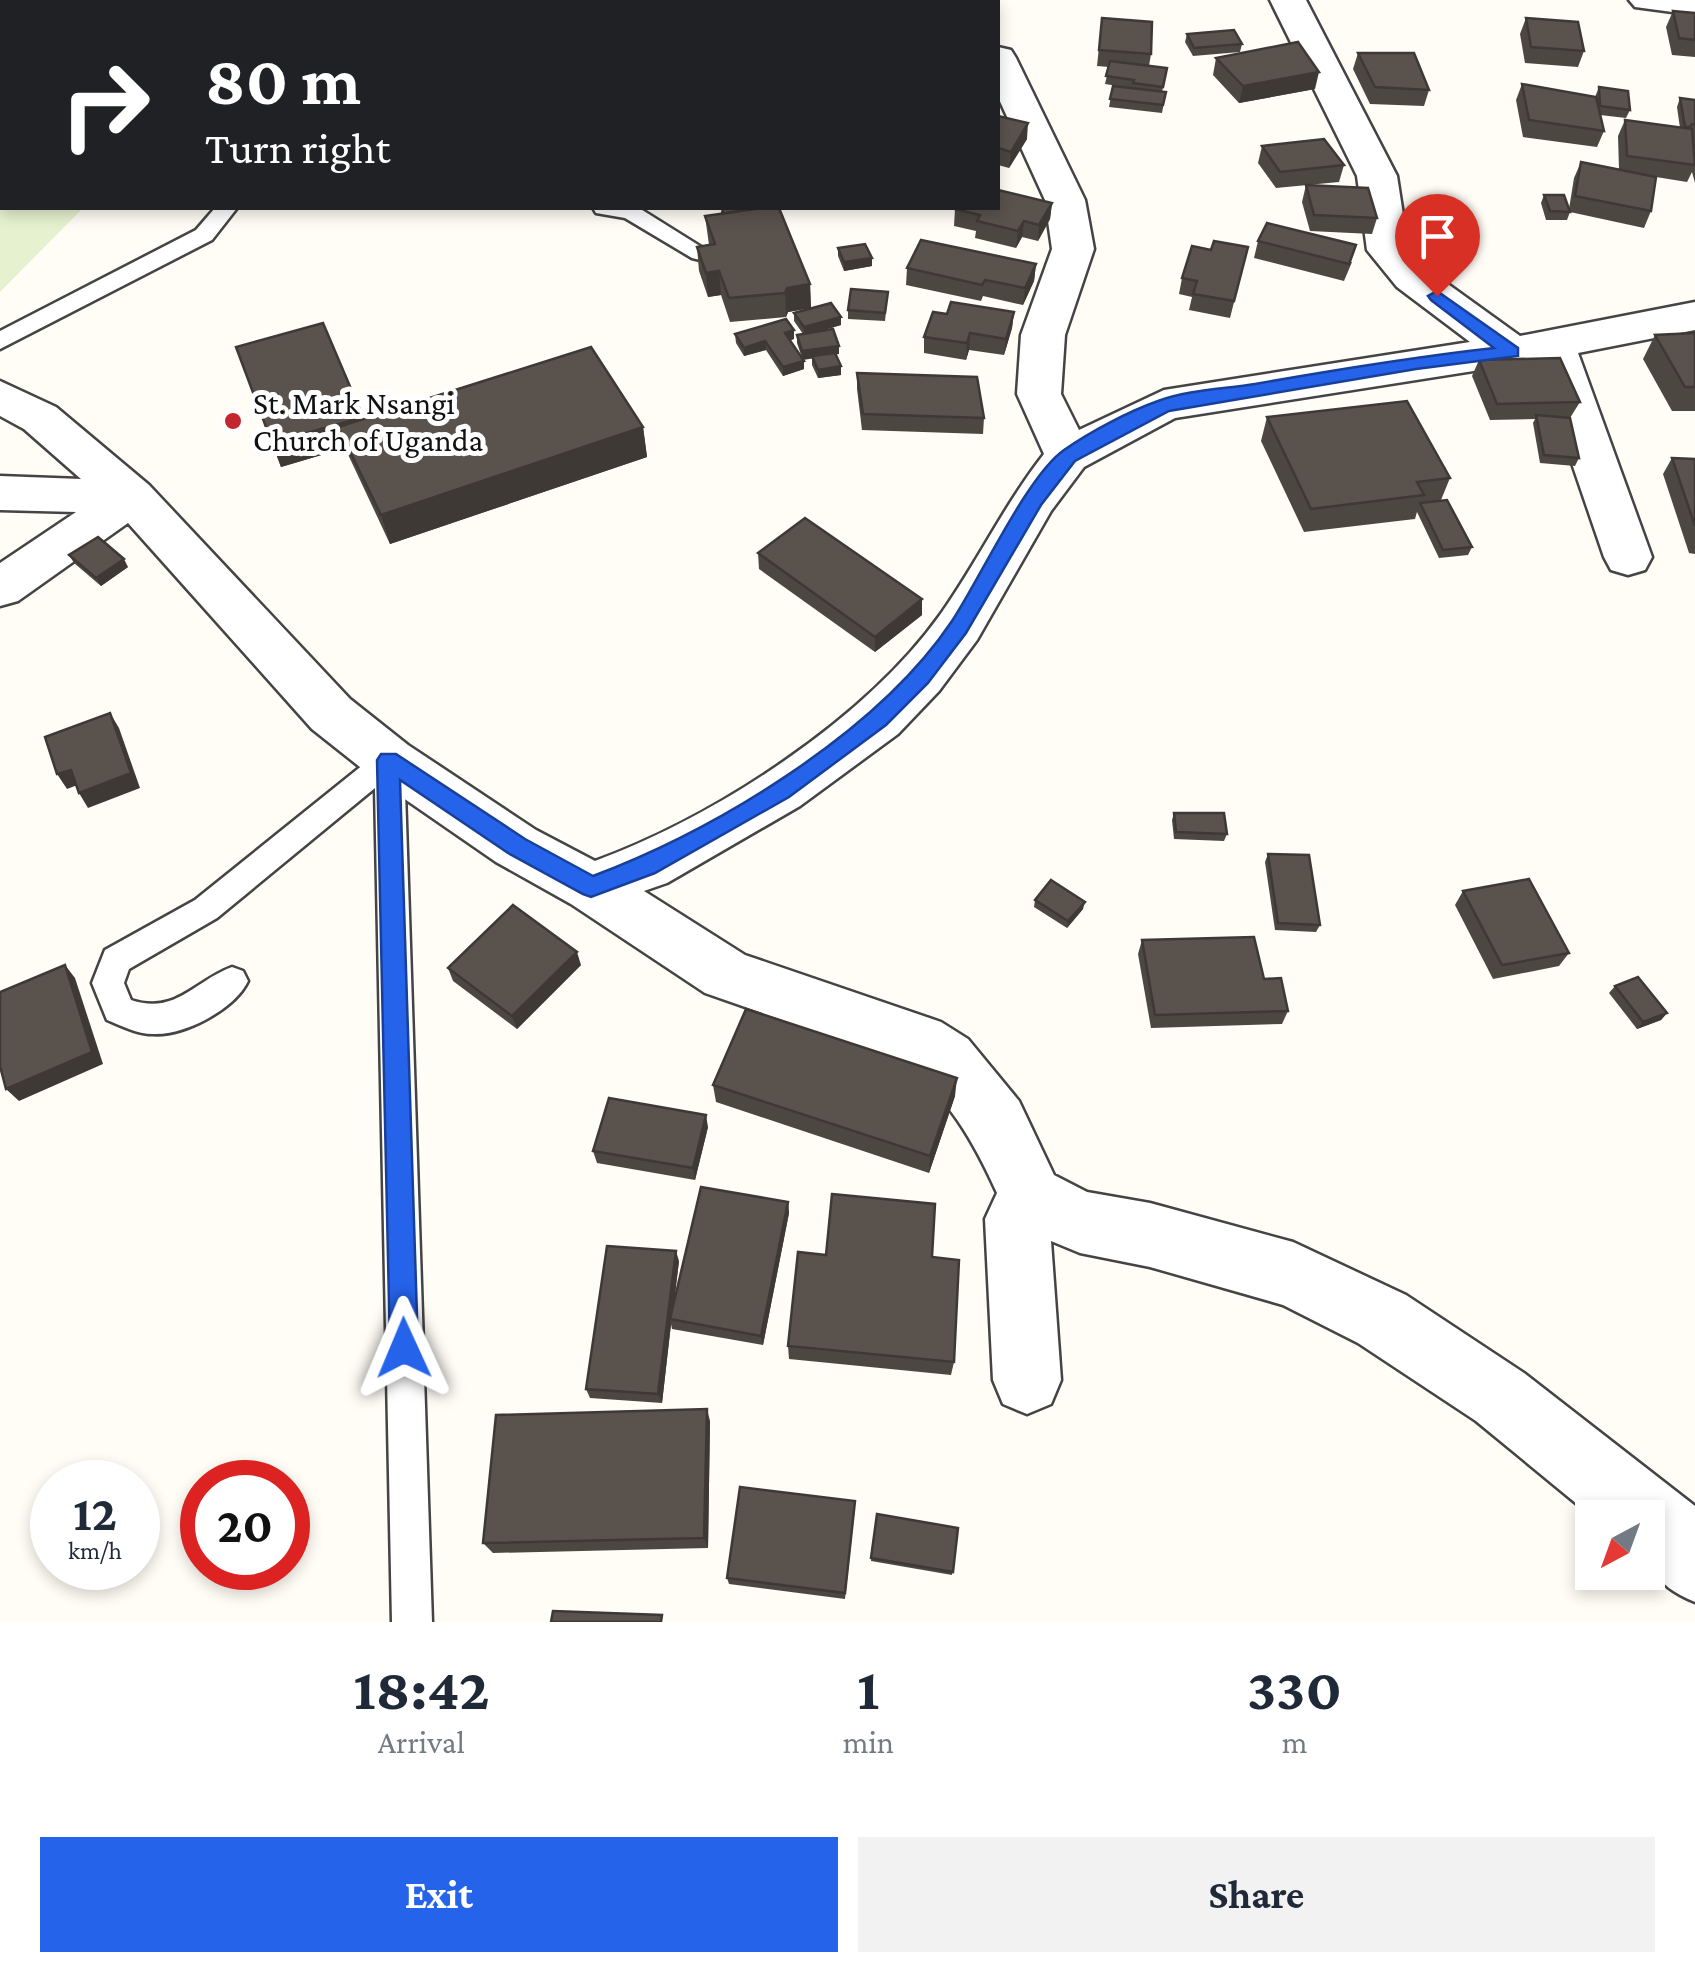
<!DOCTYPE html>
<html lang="en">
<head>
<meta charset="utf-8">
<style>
	:root { --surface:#fff; --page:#f2f2f3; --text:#1f2937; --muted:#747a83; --accent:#2563eb }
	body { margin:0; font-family:"Crimson Pro",serif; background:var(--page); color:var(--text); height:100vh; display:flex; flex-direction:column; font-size:38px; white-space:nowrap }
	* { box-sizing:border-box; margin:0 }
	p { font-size:32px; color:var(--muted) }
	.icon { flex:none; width:55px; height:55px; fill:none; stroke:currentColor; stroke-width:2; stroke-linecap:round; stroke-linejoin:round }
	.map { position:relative; height:1622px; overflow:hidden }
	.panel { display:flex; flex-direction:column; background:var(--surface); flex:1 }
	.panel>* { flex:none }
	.hud { position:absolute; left:0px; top:0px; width:1000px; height:210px; box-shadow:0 5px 15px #0003; background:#202124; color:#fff; overflow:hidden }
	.needle { width:65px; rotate:221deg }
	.fabs { position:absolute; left:1575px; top:1500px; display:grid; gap:20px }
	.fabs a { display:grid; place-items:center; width:90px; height:90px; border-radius:0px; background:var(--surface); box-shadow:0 5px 15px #0003; font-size:50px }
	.speed { position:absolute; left:30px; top:1460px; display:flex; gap:20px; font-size:50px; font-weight:700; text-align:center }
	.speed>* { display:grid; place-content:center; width:130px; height:130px; border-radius:50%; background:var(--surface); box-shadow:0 5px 15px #0003; line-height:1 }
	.speed small { font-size:25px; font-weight:400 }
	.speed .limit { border:15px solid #d22; background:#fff; color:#111 }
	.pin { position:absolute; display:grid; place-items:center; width:85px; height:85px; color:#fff; margin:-102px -42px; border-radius:50% 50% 50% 0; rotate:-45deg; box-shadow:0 0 10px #0007 }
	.pin .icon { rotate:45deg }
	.me { position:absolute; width:110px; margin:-55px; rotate:359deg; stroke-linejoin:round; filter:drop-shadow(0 0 8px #0008) }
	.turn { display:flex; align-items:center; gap:35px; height:210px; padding:0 40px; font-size:45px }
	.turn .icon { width:130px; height:130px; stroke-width:2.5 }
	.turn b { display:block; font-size:70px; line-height:85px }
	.eta { display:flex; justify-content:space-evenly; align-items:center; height:170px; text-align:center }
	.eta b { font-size:60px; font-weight:700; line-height:70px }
	.cta { display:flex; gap:20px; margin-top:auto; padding:20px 40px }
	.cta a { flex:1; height:115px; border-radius:0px; background:var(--accent); color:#fff; font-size:40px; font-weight:700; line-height:115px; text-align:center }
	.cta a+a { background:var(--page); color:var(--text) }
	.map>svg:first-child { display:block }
</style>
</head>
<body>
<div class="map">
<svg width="1695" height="1622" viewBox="0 0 1695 1622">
	<rect width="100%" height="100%" fill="#fffdf5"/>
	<!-- pitch -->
	<polygon fill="#e6f2cf" points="0,0 75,2 2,2 2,208 83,208 0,292"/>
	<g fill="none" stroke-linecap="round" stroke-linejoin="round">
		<defs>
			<g id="lane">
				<polygon points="215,208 237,208 212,240 0,349 0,331 196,230"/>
				<polygon points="593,208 639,208 711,253 700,260 692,258 625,218 596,213"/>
				<path d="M389,748L399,752L404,760L432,1622H392L375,788L217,918L129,969L124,983L131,1000C176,1015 194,981 232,967L243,971L248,981C235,1009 184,1036 153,1034C137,1034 122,1026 107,1020L92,983L105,950L195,900L379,752Z"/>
			</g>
			<g id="street">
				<polygon points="953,0 989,0 990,2 955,2"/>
				<path d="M1270,0H1306L1397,176L1408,247L1427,269L1520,336L1695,302V330L1578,353L1652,557L1645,570L1628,575L1611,570L1604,557L1537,361L1175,418L1084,467L1051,511L977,640L939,691L898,734L800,806L667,883L644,891L745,955L941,1022L968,1039L1019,1101L1054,1175L1087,1192L1150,1203L1293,1242L1406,1295L1524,1373L1695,1506V1602C1649,1583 1648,1563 1648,1518H1594L1476,1421L1358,1343L1283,1305L1150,1267L1080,1253L1051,1241L1061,1380L1051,1404L1027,1414L1003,1404L993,1380L985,1219L997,1193C974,1142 947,1094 900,1061L705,993L571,904L496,862L370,775L312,729L128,523L18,601L0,606V563L76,512L0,510V476L81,479L24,429L0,416V381L56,407L149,485L350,699L408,745L536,830L595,861C715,817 865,720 940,615C977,563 1004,505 1044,454L1017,394L1021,335L1052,249L1045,200L998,97V47L1011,50L1016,58L1085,200L1094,249L1065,335L1061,394L1079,430L1164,390L1470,342L1397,287L1367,250L1357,176Z"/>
				<polygon points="1629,0 1695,0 1695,15 1635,7"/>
			</g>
		</defs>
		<!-- lane casing -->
		<use href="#lane" stroke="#444" stroke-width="5"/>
		<!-- street casing -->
		<use href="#street" stroke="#444" stroke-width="5"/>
		<!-- lane -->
		<use href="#lane" fill="#fff" fill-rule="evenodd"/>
		<!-- street -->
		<use href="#street" fill="#fff" fill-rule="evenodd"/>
	</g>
	<!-- wall -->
	<g fill="#4d4742">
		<polygon points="165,0 254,0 252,2 166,2"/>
		<polygon points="429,0 574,0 572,2 438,2"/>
		<polygon points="1673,11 1695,13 1695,57 1672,55 1666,27"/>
		<polygon points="1102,18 1151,54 1149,66 1167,68 1162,92 1166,92 1162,113 1109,107 1113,86 1130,88 1105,84 1109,67 1097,66"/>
		<polygon points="1526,18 1584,51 1578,67 1525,63 1520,34"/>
		<polygon points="1187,34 1242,44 1240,52 1193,56 1185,42"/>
		<polygon points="1358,53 1429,90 1424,106 1370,104 1353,69"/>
		<polygon points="1216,58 1315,89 1239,103 1213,75"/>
		<polygon points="1522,84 1595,97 1599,87 1630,110 1626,118 1600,115 1604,131 1597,147 1523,137 1516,100"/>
		<polygon points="1680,98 1695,100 1695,183 1692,172 1687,182 1656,177 1651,211 1644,228 1570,212 1567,220 1546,220 1541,203 1544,195 1569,209 1574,178 1581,162 1619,169 1618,136 1625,120 1680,128 1677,107"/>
		<polygon points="998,116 1027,139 1009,168 998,165"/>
		<polygon points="1262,146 1344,165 1339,182 1276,188 1258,163"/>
		<polygon points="1306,185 1377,218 1372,234 1310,231 1302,202"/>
		<polygon points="1052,203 1050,219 1038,241 1022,237 1016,248 975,238 976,231 954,226 955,209"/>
		<polygon points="705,216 810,284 811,308 788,312 786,317 730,322 721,295 708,297 699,271 697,247 709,245"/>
		<polygon points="1258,241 1352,262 1344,281 1254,258"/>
		<polygon points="1248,247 1230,318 1189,310 1192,297 1179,294 1182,278 1211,250"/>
		<polygon points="838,248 872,266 844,271 838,256"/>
		<polygon points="1036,264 1034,281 1023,305 983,296 981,301 906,285 907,268"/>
		<polygon points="888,292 885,321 848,319 848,310"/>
		<polygon points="1014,312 1012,328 1004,355 969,350 966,360 924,353 924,337 947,314"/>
		<polygon points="794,313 841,317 841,325 819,331 839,346 839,354 836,354 841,366 841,375 818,378 812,365 812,358 803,359 804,369 783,376 766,350 744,356 736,343 735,334 794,339 790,340 802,358 797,343 797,335 803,334 794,321"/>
		<polygon points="1695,333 1695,411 1672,411 1643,359 1655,335"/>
		<polygon points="236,347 363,419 643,427 647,457 390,544 345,448 281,467"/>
		<polygon points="1479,360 1580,402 1570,418 1579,458 1575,466 1540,463 1533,423 1535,419 1490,420 1472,376"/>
		<polygon points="857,373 984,418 983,434 862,430 857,389"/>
		<polygon points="1267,417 1450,478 1441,500 1472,547 1468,555 1439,558 1417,512 1415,519 1304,532 1261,441"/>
		<polygon points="1672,458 1695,459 1695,554 1689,553 1663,474"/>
		<polygon points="758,553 922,599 922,615 875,652 759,569"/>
		<polygon points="69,555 128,567 101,586 74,563"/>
		<polygon points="1174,813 1227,834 1224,841 1174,839 1172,820"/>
		<polygon points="1268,854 1320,925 1316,932 1275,930 1265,862"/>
		<polygon points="1463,891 1569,953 1559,966 1493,979 1455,905"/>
		<polygon points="1035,900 1083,909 1067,928 1034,907"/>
		<polygon points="1142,940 1264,979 1288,1011 1282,1024 1151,1028 1138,954"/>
		<polygon points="581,965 517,1029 453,981 448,968"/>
		<polygon points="1615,986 1667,1013 1661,1020 1637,1029 1609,993"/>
		<polygon points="713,1085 955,1096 929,1173 716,1102"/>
		<polygon points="708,1127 695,1180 597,1163 593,1151"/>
		<polygon points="788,1202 789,1213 763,1345 672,1329 671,1324 662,1403 590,1398 586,1389 679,1261 674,1301"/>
		<polygon points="826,1255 932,1257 954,1362 951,1375 789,1359 788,1346"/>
		<polygon points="710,1421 708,1548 493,1553 483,1543"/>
		<polygon points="855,1508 845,1599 729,1584 727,1578"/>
		<polygon points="877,1514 958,1528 952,1575 871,1561"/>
	</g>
	<!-- shaded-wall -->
	<g fill="#3f3936">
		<polygon points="230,0 254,0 252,2 227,2"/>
		<polygon points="387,0 403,0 401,2 385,2"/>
		<polygon points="1319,72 1315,89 1239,103 1243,86"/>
		<polygon points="1028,123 1027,139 1009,168 1011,152"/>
		<polygon points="1052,203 1050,219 1038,241 1039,225"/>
		<polygon points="1024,221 1022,237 1016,248 1018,231"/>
		<polygon points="872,258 872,266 844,271 844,262"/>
		<polygon points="1036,264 1034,281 1023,305 1025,288"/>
		<polygon points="719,271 721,295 708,297 706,273"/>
		<polygon points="810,284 811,308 788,312 786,317 785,293 787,288"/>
		<polygon points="1014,312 1012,328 1004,355 1006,339"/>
		<polygon points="841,317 841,325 804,336 804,327"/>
		<polygon points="794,330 794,339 785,342 785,333"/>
		<polygon points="970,333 969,350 966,360 967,343"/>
		<polygon points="765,341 766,350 744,356 744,348"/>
		<polygon points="839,346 839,354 803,360 802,351"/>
		<polygon points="804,361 804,369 783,376 783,367"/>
		<polygon points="841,366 841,375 818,378 818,370"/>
		<polygon points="363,417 370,441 338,427 345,448 281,467 272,443"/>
		<polygon points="643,427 647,457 390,544 381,515"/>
		<polygon points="124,559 128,567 101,586 96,578"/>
		<polygon points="922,599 922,615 875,652 875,637"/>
		<polygon points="110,713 119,728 140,788 88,808 79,793"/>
		<polygon points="71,770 80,784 67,789 57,774"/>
		<polygon points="1085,902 1083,909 1067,928 1068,921"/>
		<polygon points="577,952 581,965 517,1029 512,1016"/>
		<polygon points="65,965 75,978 103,1064 19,1101 6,1089"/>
		<polygon points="1667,1013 1661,1020 1637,1029 1643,1022"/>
		<polygon points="957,1078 955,1096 929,1173 930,1156"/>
		<polygon points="706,1115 708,1127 695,1180 693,1168"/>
		<polygon points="788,1202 789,1213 763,1345 761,1336"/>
		<polygon points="676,1251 679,1261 672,1320 670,1319 671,1324 662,1403 658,1394"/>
		<polygon points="707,1409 710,1421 708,1548 704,1538"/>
	</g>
	<!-- building -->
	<g fill="#5a524d" stroke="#3f3936" stroke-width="2.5">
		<polygon points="181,0 230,0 227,2 192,2"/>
		<polygon points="343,0 387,0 385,2 357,2"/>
		<polygon points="620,0 665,0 663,2 618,2"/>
		<polygon points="1673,11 1695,13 1695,40 1679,38"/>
		<polygon points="1102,18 1152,22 1151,54 1099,50"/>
		<polygon points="1526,18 1578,22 1584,51 1531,47"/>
		<polygon points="1234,30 1242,44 1194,48 1187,34"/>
		<polygon points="1298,42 1319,72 1243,86 1216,58"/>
		<polygon points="1358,53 1414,53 1429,90 1375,87"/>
		<polygon points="1110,61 1167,68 1163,87 1133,83 1134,80 1106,76"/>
		<polygon points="1522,84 1596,97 1604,131 1529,120"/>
		<polygon points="1113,86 1166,92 1163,105 1110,99"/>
		<polygon points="1599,87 1628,91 1630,110 1600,106"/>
		<polygon points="1680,98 1695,100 1695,124 1692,124 1690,127 1685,127"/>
		<polygon points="998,116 1028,123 1011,152 998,148"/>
		<polygon points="1625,120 1692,129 1695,165 1627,156"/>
		<polygon points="1324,139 1344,165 1280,172 1262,146"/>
		<polygon points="1581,162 1656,177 1651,211 1575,196"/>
		<polygon points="1306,185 1368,188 1377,218 1314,215"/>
		<polygon points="998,190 1052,203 1039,225 1024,221 1018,231 977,221 980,215 955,209 956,208 998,208"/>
		<polygon points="1544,195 1564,195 1570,212 1550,211"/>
		<polygon points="723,208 762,208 722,214"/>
		<polygon points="762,208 779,208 810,284 787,288 785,293 729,298 719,271 706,273 697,247 715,244 705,216"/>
		<polygon points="1267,223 1356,245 1349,264 1258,241"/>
		<polygon points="921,240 1036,264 1025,288 985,280 982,285 907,268"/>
		<polygon points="1214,241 1248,247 1234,301 1193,294 1197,281 1182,278 1192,246 1211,250"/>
		<polygon points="865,244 872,258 844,262 838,248"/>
		<polygon points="851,289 888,292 885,313 848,310"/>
		<polygon points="951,302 1014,312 1006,339 970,333 967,343 924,337 933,312 947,314"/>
		<polygon points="831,303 841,317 804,327 794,313"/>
		<polygon points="786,319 794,330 785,333 804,361 783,367 765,341 744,348 735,334"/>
		<polygon points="323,323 363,417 272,443 236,347"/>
		<polygon points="833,329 839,346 802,351 797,335"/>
		<polygon points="1695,333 1695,387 1685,387 1655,335"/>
		<polygon points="591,347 643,427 381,515 338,427"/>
		<polygon points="835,353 841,366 818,370 812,356"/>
		<polygon points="1560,358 1580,402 1497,404 1479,360"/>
		<polygon points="857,373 977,377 984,418 863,414"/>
		<polygon points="1407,401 1450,478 1417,482 1424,495 1311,509 1267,417"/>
		<polygon points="1536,415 1570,418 1579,458 1544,455"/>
		<polygon points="1672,458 1695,459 1695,526"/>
		<polygon points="1447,500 1472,547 1443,550 1420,503"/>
		<polygon points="805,518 922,599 875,637 758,553"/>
		<polygon points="98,537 124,559 96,578 69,555"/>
		<polygon points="110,713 131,773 79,793 71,770 57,774 45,737"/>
		<polygon points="1174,813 1224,813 1227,834 1176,832"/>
		<polygon points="1268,854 1309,855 1320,925 1278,923"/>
		<polygon points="1529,879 1569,953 1502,965 1463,891"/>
		<polygon points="1051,880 1085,902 1068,921 1035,900"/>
		<polygon points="513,905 577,952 512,1016 448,968"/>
		<polygon points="1254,937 1264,979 1281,978 1288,1011 1155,1015 1142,940"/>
		<polygon points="65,965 92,1052 6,1089 0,1066 0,992"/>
		<polygon points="1638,977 1667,1013 1643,1022 1615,986"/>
		<polygon points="746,1009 957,1078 930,1156 713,1085"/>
		<polygon points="609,1098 706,1115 693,1168 593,1151"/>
		<polygon points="701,1187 788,1202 761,1336 670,1319"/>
		<polygon points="832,1194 935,1204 932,1257 959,1260 954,1362 788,1346 798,1252 826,1255"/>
		<polygon points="607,1246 676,1251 658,1394 586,1389"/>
		<polygon points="707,1409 704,1538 483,1543 496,1415"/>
		<polygon points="740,1487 855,1501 845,1593 727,1578"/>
		<polygon points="877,1514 958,1528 953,1572 871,1558"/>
		<polygon points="553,1611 662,1615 661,1622 551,1622"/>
	</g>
	<!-- route -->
	<path fill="#2563eb" stroke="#184099" stroke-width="2.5" d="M1437,291L1518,348V356L1416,369L1169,411L1075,461L1041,505L966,633L928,683L886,725L789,797L655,873L591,897L583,894L508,853L400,780L418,1348L414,1358L404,1362L394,1358L390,1348L377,760L381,754H396L525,839L593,876C717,829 877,733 952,621C980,579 1027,476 1064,450C1090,432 1127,412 1158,401C1187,390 1224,389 1255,384C1334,370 1414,357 1494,348L1431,300L1428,296Z"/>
	<!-- markers -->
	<circle fill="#c4262e" stroke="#fff" stroke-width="4" cx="233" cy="421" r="10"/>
	<g text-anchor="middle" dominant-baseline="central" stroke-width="10" stroke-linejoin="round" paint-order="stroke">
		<!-- poi labels -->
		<g font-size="32" fill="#111" stroke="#fff" text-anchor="start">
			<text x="253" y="403">St. Mark Nsangi<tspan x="253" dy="37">Church of Uganda</tspan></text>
		</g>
	</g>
</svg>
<div class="fabs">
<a><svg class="needle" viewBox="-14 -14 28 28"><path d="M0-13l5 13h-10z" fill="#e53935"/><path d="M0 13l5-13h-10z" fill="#747a83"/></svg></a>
</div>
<div class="speed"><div>12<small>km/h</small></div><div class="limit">20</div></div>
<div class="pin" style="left:1437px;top:296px;background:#d93025"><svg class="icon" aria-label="arrive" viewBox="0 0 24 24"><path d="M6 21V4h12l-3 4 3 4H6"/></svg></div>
<svg class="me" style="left:404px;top:1348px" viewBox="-20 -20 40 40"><path d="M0-17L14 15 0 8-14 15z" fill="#2563eb" stroke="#fff" stroke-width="4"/></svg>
<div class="hud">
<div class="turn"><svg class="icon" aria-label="right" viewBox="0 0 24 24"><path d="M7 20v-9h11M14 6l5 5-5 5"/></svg><div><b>80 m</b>Turn right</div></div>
</div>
</div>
<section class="panel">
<div class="eta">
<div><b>18:42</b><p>Arrival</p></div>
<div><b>1</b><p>min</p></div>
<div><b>330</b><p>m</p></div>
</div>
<div class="cta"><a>Exit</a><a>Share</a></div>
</section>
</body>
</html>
